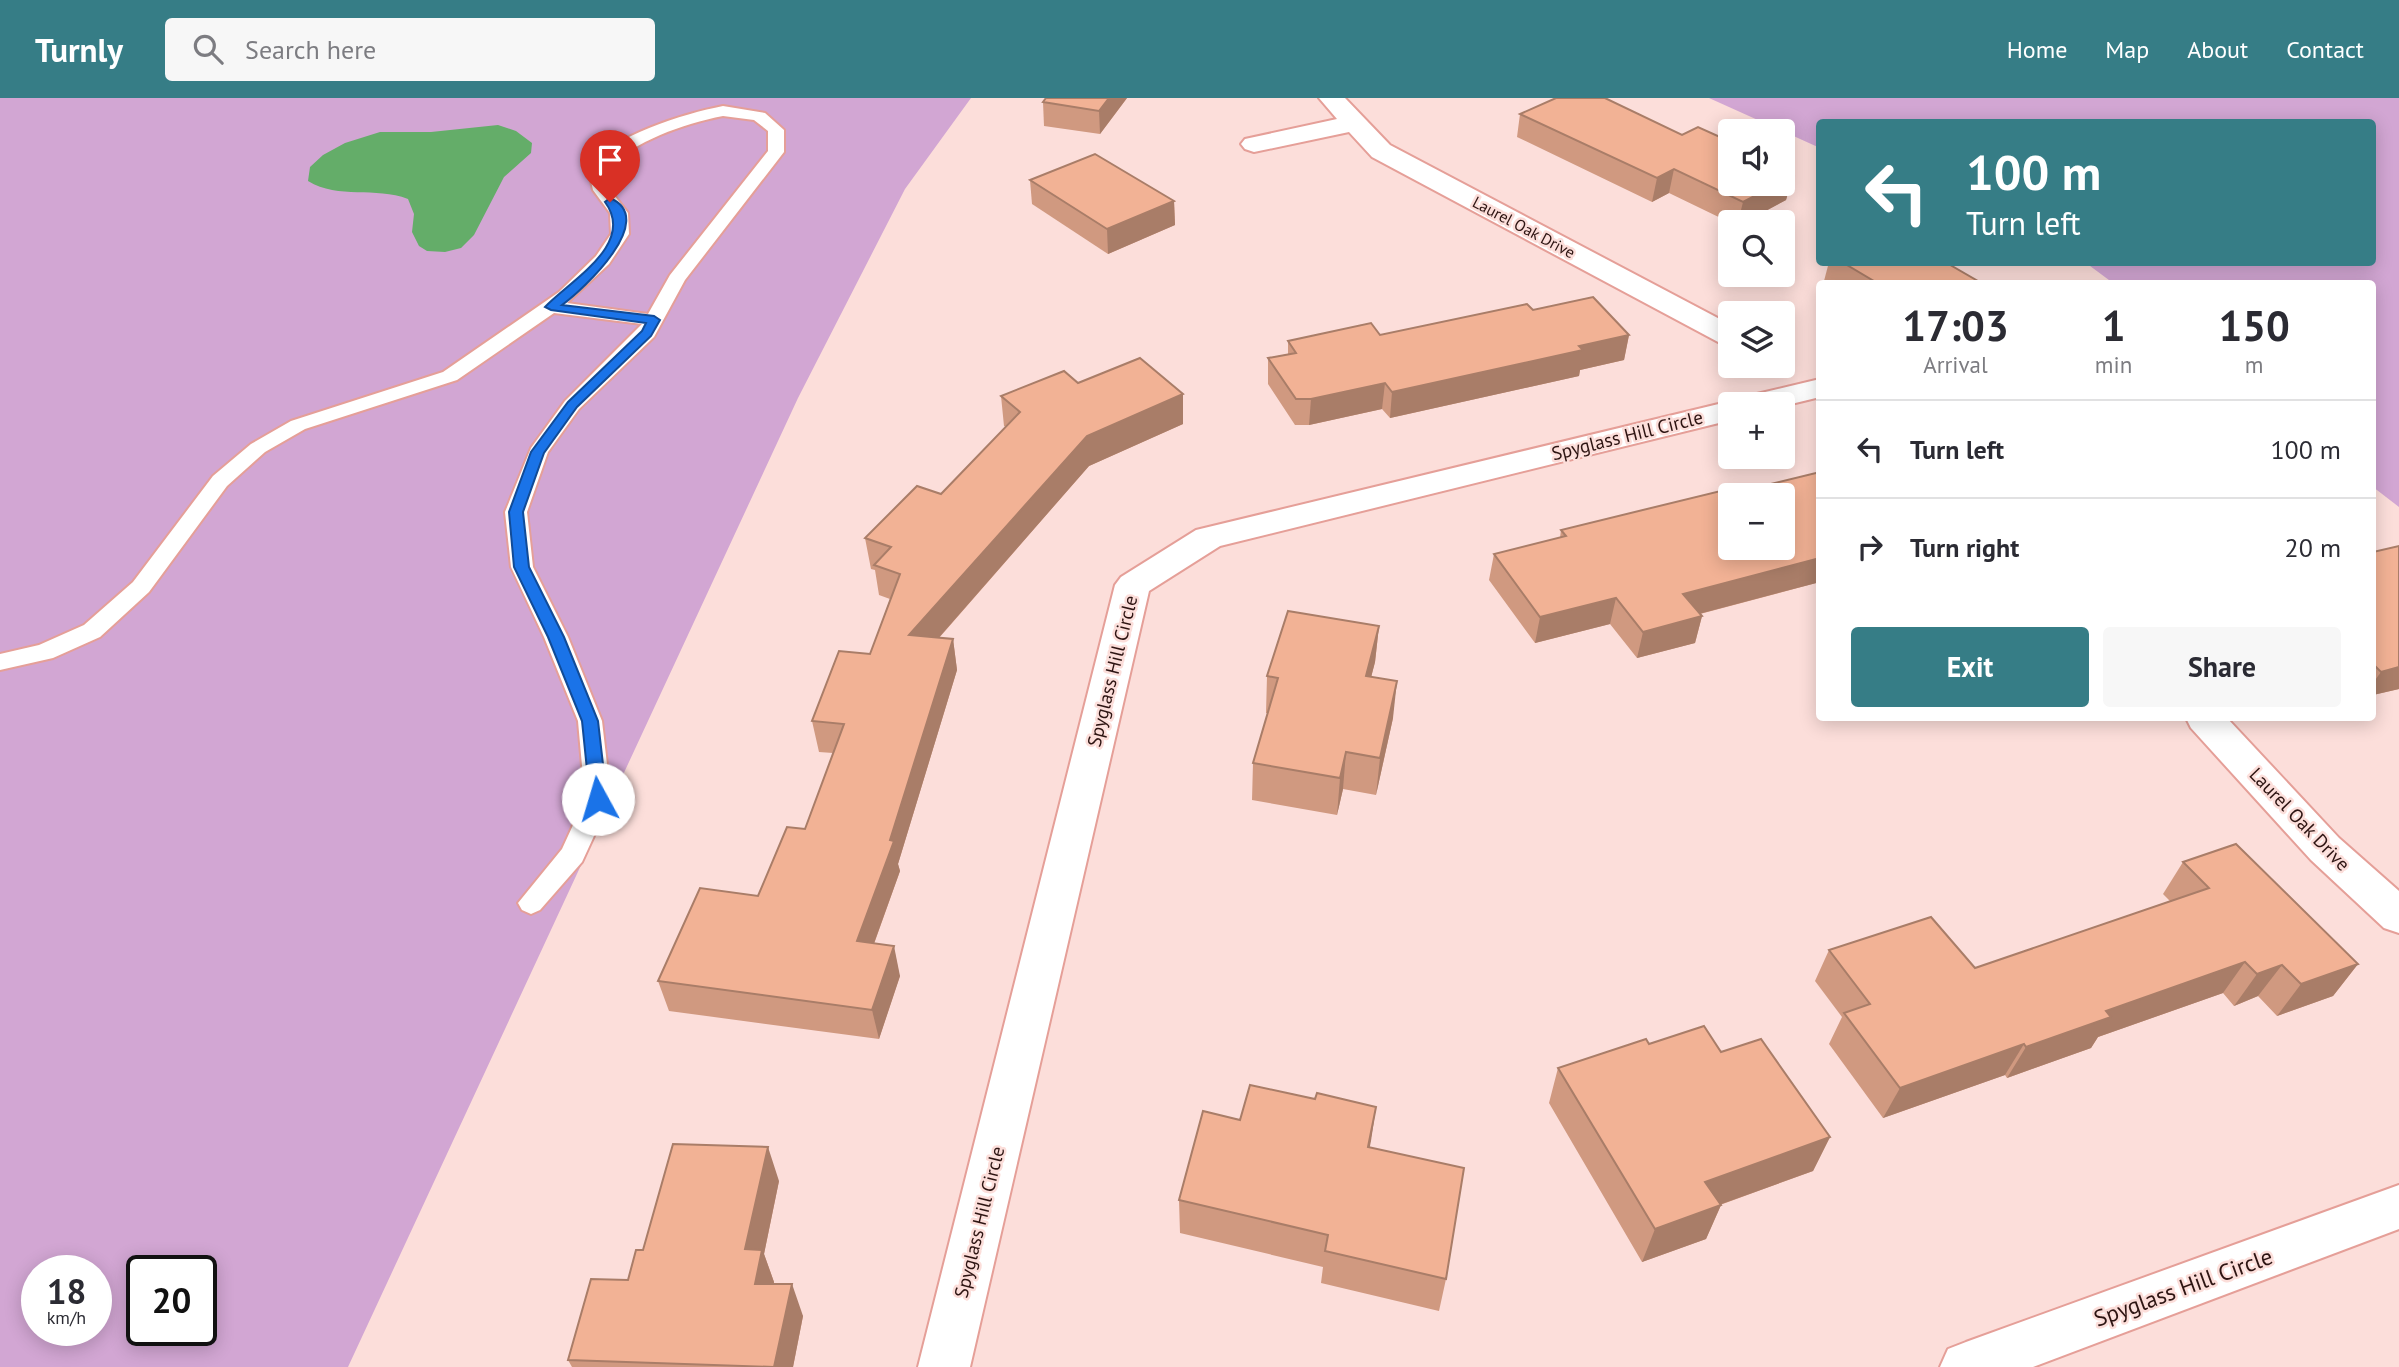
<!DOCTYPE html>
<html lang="en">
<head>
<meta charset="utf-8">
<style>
	:root { --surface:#fff; --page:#f7f7f7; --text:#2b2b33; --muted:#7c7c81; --line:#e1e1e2; --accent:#367d86 }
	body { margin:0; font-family:"PT Sans",sans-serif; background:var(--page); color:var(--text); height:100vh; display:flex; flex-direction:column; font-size:26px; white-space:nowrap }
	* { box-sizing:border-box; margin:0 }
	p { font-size:23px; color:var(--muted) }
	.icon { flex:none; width:38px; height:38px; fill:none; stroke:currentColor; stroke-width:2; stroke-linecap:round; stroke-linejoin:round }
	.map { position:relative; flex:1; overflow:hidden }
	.details { position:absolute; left:1816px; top:182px; width:560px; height:441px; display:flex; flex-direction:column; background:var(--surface); border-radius:7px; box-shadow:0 4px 18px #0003 }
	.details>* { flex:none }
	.guide { position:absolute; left:1816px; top:21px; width:560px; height:147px; border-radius:7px; box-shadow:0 4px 18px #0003; background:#367d86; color:#fff; overflow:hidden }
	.tools { position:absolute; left:1718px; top:21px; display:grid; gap:14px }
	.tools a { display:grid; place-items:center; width:77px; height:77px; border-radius:7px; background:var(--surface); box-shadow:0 4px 18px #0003; font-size:35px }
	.speed { position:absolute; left:21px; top:1157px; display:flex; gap:14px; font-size:35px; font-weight:700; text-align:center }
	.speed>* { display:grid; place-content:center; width:91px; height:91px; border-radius:50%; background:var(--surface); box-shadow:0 4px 18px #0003; line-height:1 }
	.speed small { font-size:18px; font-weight:400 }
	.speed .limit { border:4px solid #111; border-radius:10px; background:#fff; color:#111 }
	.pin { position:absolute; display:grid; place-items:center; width:60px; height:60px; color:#fff; margin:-72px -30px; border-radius:50% 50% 50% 0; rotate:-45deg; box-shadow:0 0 7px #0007 }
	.pin .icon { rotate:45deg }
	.me { position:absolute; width:77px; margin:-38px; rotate:354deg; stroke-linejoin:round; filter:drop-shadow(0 0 5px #0008) }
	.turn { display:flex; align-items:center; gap:24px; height:147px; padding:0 35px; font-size:32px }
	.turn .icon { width:91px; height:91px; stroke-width:2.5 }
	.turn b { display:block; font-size:49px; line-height:60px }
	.eta { display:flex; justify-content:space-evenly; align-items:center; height:119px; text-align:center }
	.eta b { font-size:42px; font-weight:700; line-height:49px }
	.action { display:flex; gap:14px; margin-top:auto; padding:14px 35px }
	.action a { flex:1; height:80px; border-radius:7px; background:var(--accent); color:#fff; font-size:28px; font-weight:700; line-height:80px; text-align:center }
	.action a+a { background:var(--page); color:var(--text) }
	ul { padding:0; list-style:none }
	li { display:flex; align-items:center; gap:21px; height:98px; padding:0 35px; border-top:2px solid var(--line) }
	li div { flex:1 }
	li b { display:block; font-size:26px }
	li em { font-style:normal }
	header { display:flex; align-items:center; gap:42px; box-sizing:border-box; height:98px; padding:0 35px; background:var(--accent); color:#fff }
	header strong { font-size:33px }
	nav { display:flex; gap:38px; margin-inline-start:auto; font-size:24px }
	.search { width:490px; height:63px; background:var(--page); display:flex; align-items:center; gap:18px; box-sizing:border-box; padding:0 24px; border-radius:7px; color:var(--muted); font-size:26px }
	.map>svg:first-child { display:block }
</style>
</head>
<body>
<header>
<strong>Turnly</strong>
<div class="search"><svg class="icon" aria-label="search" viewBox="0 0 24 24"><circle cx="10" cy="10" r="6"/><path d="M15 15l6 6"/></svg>Search here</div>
<nav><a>Home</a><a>Map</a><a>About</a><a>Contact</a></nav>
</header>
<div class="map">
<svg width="2399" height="1269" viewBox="0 0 2399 1269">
	<rect width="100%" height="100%" fill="#fcdeda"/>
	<!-- green -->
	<g fill="#d2a6d3" fill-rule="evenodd">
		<path d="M0,0H971L905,91L798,300L348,1269H0ZM37,1172H96V1232H37ZM142,1172H201V1232H142Z"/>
		<polygon points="1709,0 2399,0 2399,409 2373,389 2373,186 2113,185 2086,165 2373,164 2373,24 1820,24 1820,50"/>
	</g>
	<!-- water -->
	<path fill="#64ad69" d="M498,27L516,33L532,45L531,55L504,79L474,137L461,150L445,154L427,153L419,148L412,134L414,116L408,101C375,88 339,102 308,83L310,69L323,57L345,45L380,34H431Z"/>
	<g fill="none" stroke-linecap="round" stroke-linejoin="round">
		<defs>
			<path id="service" d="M723,8L765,15L784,32V54L685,182L654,239L579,311L548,354L527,414L533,469L568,539L602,623L611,701L582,764L540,812L531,816L522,812L518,805L562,751L585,701L578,623L544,539L511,469L505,414L531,350L565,303L642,226L554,215L457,282L305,331L265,354L227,388L149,494L100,539L53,560L0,572V556L39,547L84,527L133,484L213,378L251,346L291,323L443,274L559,194L596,158L611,136L610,115L593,92L588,70C613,37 683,16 723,8ZM723,18L754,22L768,33V53L670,177L648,216L567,205L609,166L629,136L628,115L610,92L605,71C636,43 682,26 723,18Z"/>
			<g id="minor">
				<polygon points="1319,0 1345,0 1390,47 1731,227 1731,248 1720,245 1372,59 1349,34 1254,54 1245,51 1241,46 1245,41 1337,21"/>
				<polygon points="1820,281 1820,299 1783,308 1783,306 1731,306 1731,322 1220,448 1149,493 970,1269 918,1269 1115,487 1121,479 1196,432 1731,303 1740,305 1744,299"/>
				<polygon points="2186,620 2227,620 2339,740 2399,793 2399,835 2384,830 2311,762 2191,630"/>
				<polygon points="2399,1087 2399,1131 2033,1269 1940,1269 1948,1251 1966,1244"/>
			</g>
		</defs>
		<!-- service casing -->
		<use href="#service" stroke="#e59f98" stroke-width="4"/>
		<!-- minor casing -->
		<use href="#minor" stroke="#e59f98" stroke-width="4"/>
		<!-- service -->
		<use href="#service" fill="#fff" fill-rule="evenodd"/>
		<!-- minor -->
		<use href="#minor" fill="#fff" fill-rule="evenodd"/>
	</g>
	<!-- wall -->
	<g fill="#d09980">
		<polygon points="1046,0 1127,0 1100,36 1044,28 1043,4"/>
		<polygon points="1520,16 1731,86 1793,78 1786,102 1745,124 1731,124 1731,125 1669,95 1652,104 1517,39"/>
		<polygon points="1030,82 1174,103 1175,127 1108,156 1032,106"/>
		<polygon points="1829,164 1945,164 1983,186 1828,186 1824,183"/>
		<polygon points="1533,212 1629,237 1624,262 1580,272 1579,278 1390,320 1382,311 1309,327 1295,327 1268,286 1268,260 1288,256 1288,243 1380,237"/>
		<polygon points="1078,285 1183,296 1183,326 1089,368 939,540 953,541 957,572 898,766 900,773 874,846 900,878 879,941 669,913 658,883 758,798 805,731 833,655 819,654 812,623 870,556 890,501 879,497 875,472 871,471 865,440 941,396 1006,329 1004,328 1001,298"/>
		<polygon points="1820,374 1820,484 1700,516 1702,518 1695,545 1637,560 1610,526 1535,545 1489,482 1494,456 1560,440 1561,432 1746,392"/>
		<polygon points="2373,454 2399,591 2373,597"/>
		<polygon points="1379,528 1375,564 1371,579 1393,620 1376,697 1343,691 1337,717 1252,702 1253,665 1268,615 1266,615 1267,578"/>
		<polygon points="2183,764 2358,866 2333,898 2277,918 2258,898 2234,908 2223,895 2098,939 2091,950 2007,980 2005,977 1883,1020 1829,946 1842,919 1815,883 1829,852 1975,870 2170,803 2163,796"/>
		<polygon points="1649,946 1721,954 1830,1039 1813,1073 1720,1107 1721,1107 1706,1141 1642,1164 1549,1005 1558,970"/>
		<polygon points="1240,1022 1370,1049 1446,1181 1439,1213 1321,1185 1323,1169 1180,1135 1179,1102"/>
		<polygon points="779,1083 764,1156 774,1184 774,1186 803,1218 793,1269 572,1269 568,1262 628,1182 643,1152"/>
	</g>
	<!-- shaded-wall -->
	<g fill="#a97d68">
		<polygon points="1109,0 1127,0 1100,36 1099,13"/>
		<polygon points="1674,71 1669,95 1652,104 1657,80"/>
		<polygon points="1793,78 1786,102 1745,124 1738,124 1743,104 1778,86 1783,86 1783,83"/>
		<polygon points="1174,103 1175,127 1108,156 1107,131"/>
		<polygon points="1629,237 1624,262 1580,272 1579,278 1390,320 1392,294 1579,248"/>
		<polygon points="1385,285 1382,311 1309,327 1311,301"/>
		<polygon points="1183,296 1183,326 1089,368 914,568 909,537 1087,338"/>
		<polygon points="1820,460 1820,484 1676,522 1683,496"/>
		<polygon points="1616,500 1610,526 1535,545 1540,519"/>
		<polygon points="1702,518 1695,545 1637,560 1643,534"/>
		<polygon points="1379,528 1375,564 1362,615 1366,578"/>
		<polygon points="953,541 957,572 898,766 900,773 864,873 857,843 890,742"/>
		<polygon points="2399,569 2399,591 2373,597 2373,585 2381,574"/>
		<polygon points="1397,583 1393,620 1376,697 1380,660"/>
		<polygon points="1346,654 1343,691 1337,717 1340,680"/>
		<polygon points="894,848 900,878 879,941 872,912"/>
		<polygon points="2245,864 2223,895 2098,939 2091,950 2007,980 2026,949 2106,913"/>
		<polygon points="2358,866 2333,898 2277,918 2301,886"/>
		<polygon points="2282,867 2258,898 2234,908 2257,876"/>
		<polygon points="2024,946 2005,977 1883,1020 1900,990"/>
		<polygon points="1376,1009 1371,1043 1363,1082 1368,1049"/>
		<polygon points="1830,1039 1813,1073 1691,1117 1705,1084"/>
		<polygon points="768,1049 779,1083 764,1156 774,1184 767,1218 755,1186 745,1151"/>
		<polygon points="1721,1107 1706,1141 1642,1164 1655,1131"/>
		<polygon points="792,1186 803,1218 793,1269 774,1269"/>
	</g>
	<!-- building -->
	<g fill="#f2b295" stroke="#a97d68" stroke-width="2" fill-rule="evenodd">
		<polygon points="1046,0 1109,0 1099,13 1043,4"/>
		<polygon points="1556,0 1605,0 1682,37 1698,29 1731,44 1731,86 1778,86 1743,104 1674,71 1657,80 1520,16"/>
		<polygon points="1095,56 1174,103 1107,131 1030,82"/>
		<polygon points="1783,73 1793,78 1783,83"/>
		<polygon points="1842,164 1945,164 1983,186 1879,186"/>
		<polygon points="1593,199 1629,237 1579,248 1583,252 1392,294 1385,285 1311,301 1296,301 1268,260 1296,255 1288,243 1371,225 1380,237 1527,206 1533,212"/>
		<polygon points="1140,260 1183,296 1087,338 909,537 953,541 890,742 894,743 857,843 894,848 872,912 658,883 700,790 758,798 787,729 805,731 844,626 812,623 839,553 870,556 900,476 874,467 891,449 865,440 917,388 941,396 1020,314 1001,298 1064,273 1078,285"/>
		<path d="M1820,374V460L1683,496L1702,518L1643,534L1616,500L1540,519L1494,456L1566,438L1561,432L1741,388L1746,392ZM1731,397H1783V450H1731Z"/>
		<polygon points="2399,448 2399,569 2381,574 2373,566 2373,454"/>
		<polygon points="1288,513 1379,528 1366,578 1397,583 1380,660 1346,654 1340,680 1253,665 1278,580 1267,578"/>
		<polygon points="2236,746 2358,866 2301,886 2282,867 2257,876 2245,864 2106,913 2111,919 2026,949 2024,946 1900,990 1844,915 1870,906 1829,852 1931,819 1975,870 2209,790 2183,764"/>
		<polygon points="1704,928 1721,954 1761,941 1830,1039 1705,1084 1721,1107 1655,1131 1558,970 1646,941 1649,946"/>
		<polygon points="1250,987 1315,1001 1317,995 1376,1009 1368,1049 1464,1070 1446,1181 1325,1153 1328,1137 1179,1102 1203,1013 1240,1022"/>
		<polygon points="673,1046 768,1049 745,1151 762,1152 755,1186 792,1186 774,1269 568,1262 591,1181 628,1182 636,1152 643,1152"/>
	</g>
	<!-- route -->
	<path fill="#1a73e8" stroke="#114b97" stroke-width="2" d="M610,100C659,121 584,191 562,207L654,218L660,222L651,238L577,309L544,355L523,414L529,469L564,539L598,623L607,701L598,707L590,701L582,623L548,539L514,469L509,414L531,354L568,304L642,233L646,225L551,212L545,209C571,182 636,146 605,104Z"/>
	<g text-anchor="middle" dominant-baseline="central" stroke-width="5" stroke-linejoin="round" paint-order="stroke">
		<!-- far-street labels -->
		<g font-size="16" fill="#2d1412" stroke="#fcdeda">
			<text transform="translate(1524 129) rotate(28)">Laurel Oak Drive</text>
		</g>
		<!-- street labels -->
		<g font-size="19" fill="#2d1412" stroke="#fcdeda">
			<text transform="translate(1627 337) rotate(-14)">Spyglass Hill Circle</text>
			<text transform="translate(1112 573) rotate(-76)">Spyglass Hill Circle</text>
			<text transform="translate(2300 721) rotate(46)">Laurel Oak Drive</text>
			<text transform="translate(979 1124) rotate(-76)">Spyglass Hill Circle</text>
		</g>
		<!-- near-street labels -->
		<g font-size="23" fill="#2d1412" stroke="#fcdeda">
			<text transform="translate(2183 1189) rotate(-20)">Spyglass Hill Circle</text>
		</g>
	</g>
</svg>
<div class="tools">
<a><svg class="icon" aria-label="sound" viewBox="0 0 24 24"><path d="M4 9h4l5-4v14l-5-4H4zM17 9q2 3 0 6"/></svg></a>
<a><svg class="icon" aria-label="search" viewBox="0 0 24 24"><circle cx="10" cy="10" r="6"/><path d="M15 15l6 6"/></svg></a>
<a><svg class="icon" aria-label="layers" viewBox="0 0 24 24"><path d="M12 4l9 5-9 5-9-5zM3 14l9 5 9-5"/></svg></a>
<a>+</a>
<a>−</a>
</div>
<div class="speed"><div>18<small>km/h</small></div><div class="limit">20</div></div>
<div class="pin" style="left:610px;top:104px;background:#d93025"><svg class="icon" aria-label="arrive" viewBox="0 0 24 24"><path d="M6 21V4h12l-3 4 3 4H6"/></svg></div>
<svg class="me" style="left:598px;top:701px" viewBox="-20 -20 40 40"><circle r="19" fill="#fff"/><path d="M0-13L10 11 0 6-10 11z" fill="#1a73e8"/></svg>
<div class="guide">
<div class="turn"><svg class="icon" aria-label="left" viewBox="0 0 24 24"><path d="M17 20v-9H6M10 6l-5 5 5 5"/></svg><div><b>100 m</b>Turn left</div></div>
</div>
<section class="details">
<div class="eta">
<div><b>17:03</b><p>Arrival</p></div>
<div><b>1</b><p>min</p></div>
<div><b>150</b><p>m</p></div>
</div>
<ul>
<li><svg class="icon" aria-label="left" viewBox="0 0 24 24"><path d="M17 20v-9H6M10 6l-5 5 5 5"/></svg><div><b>Turn left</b></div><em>100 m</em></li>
<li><svg class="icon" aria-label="right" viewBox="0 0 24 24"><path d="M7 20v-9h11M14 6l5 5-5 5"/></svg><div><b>Turn right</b></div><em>20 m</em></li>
</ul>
<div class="action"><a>Exit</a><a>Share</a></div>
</section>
</div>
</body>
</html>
